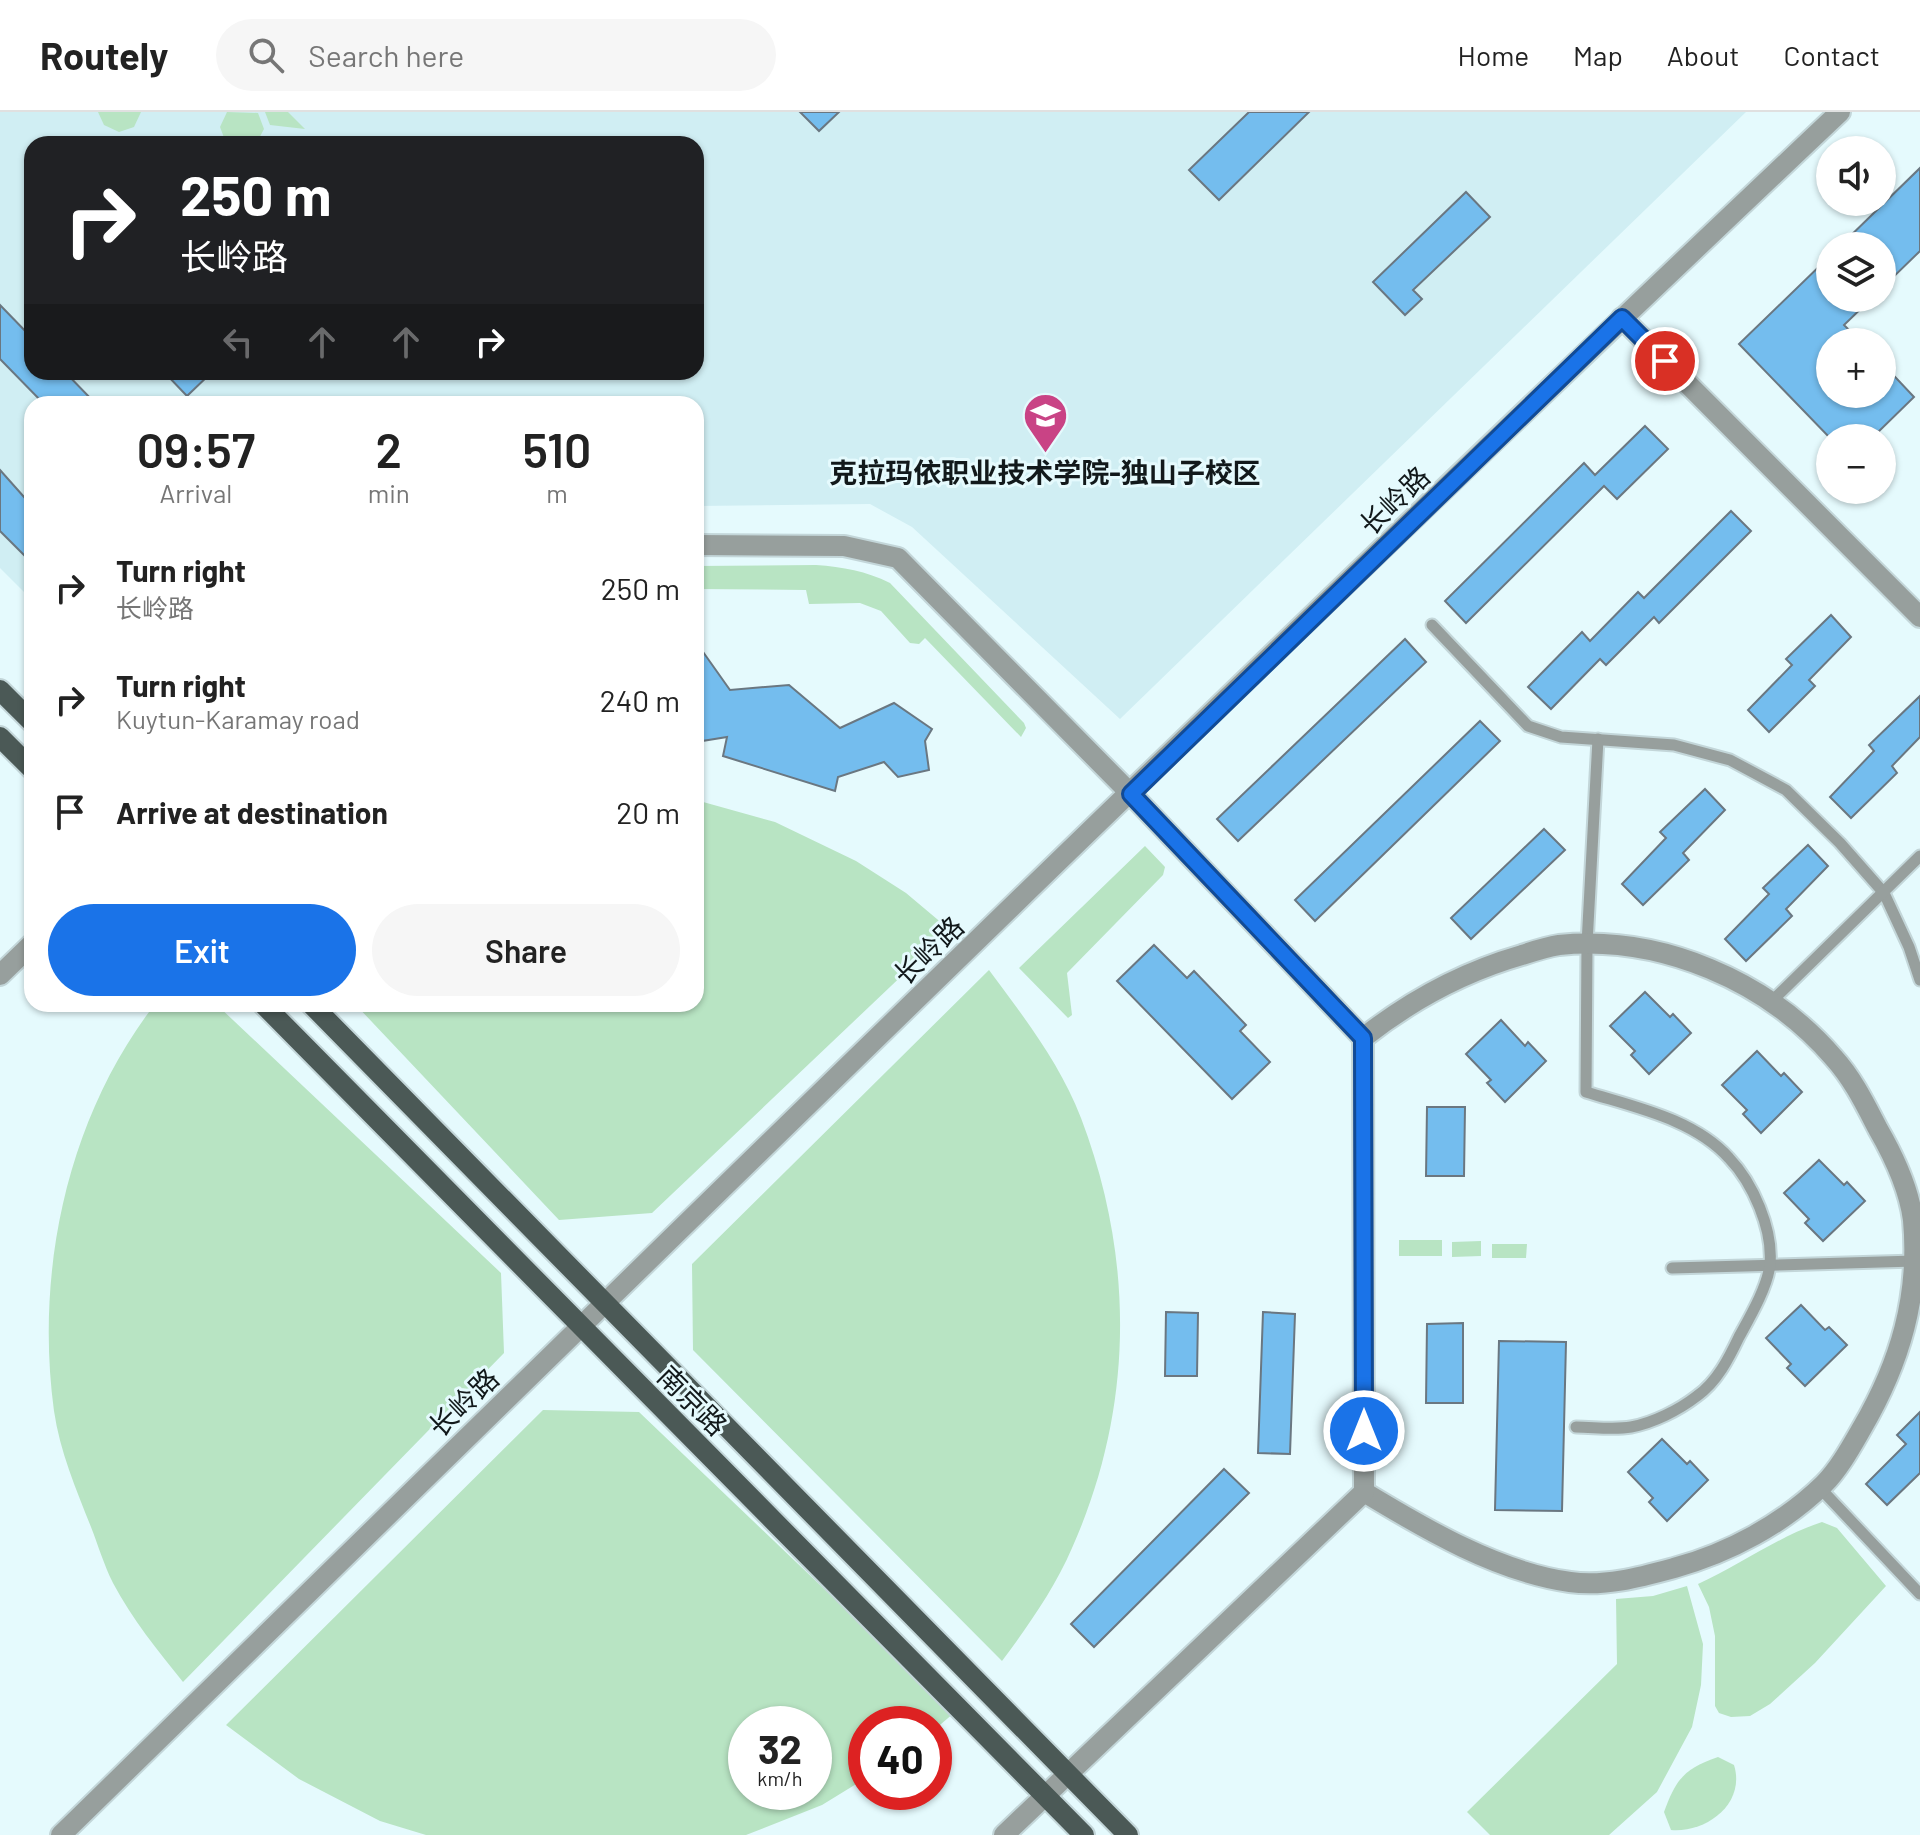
<!DOCTYPE html>
<html lang="en">
<head>
<meta charset="utf-8">
<style>
	:root { --surface:#fff; --page:#f6f6f6; --text:#222; --muted:#767676; --line:#e0e0e0; --accent:#1a73e8 }
	body { margin:0; font-family:Barlow,"Noto Sans SC",sans-serif; background:var(--page); color:var(--text); height:100vh; display:flex; flex-direction:column; font-size:30px; white-space:nowrap }
	* { box-sizing:border-box; margin:0 }
	p { font-size:26px; color:var(--muted) }
	.icon { flex:none; width:44px; height:44px; fill:none; stroke:currentColor; stroke-width:2; stroke-linecap:round; stroke-linejoin:round }
	.map { position:relative; flex:1; overflow:hidden }
	.drawer { position:absolute; left:24px; top:284px; width:680px; height:616px; display:flex; flex-direction:column; background:var(--surface); border-radius:24px; box-shadow:0 2px 6px #0004 }
	.drawer>* { flex:none }
	.guide { position:absolute; left:24px; top:24px; width:680px; height:244px; border-radius:24px; box-shadow:0 2px 6px #0004; background:#202124; color:#fff; overflow:hidden }
	.tools { position:absolute; left:1816px; top:24px; display:grid; gap:16px }
	.tools a { display:grid; place-items:center; width:80px; height:80px; border-radius:50%; background:var(--surface); box-shadow:0 2px 6px #0004; font-size:40px }
	.speed { position:absolute; left:728px; top:1594px; display:flex; gap:16px; font-size:40px; font-weight:700; text-align:center }
	.speed>* { display:grid; place-content:center; width:104px; height:104px; border-radius:50%; background:var(--surface); box-shadow:0 2px 6px #0004; line-height:1 }
	.speed small { font-size:20px; font-weight:400 }
	.speed .limit { border:12px solid #d22; background:#fff; color:#111 }
	.pin { position:absolute; display:grid; place-items:center; width:68px; height:68px; color:#fff; margin:-34px; border:4px solid #fff; border-radius:50%; box-shadow:0 2px 8px #0007 }
	.me { position:absolute; width:88px; margin:-44px; rotate:0deg; stroke-linejoin:round; filter:drop-shadow(0 0 6px #0008) }
	.turn { display:flex; align-items:center; gap:28px; height:168px; padding:0 24px; font-size:36px }
	.turn .icon { width:104px; height:104px; stroke-width:2.5 }
	.turn b { display:block; font-size:56px; line-height:68px }
	.lanes { display:flex; align-items:center; height:76px; padding:0 24px; background:#0003; justify-content:center; gap:40px; direction:ltr }
	.lanes .off { opacity:.35 }
	.eta { display:flex; justify-content:space-evenly; align-items:center; height:136px; text-align:center }
	.eta b { font-size:48px; font-weight:600; line-height:56px }
	.primary-button { display:flex; gap:16px; margin-top:auto; padding:16px 24px }
	.primary-button a { flex:1; height:92px; border-radius:48px; background:var(--accent); color:#fff; font-size:32px; font-weight:600; line-height:92px; text-align:center }
	.primary-button a+a { background:var(--page); color:var(--text) }
	ul { padding:0; list-style:none }
	li { display:flex; align-items:center; gap:24px; height:112px; padding:0 24px }
	li div { flex:1 }
	li b { display:block; font-size:30px }
	li em { font-style:normal }
	header { display:flex; align-items:center; gap:48px; box-sizing:border-box; height:112px; padding:0 40px; background:var(--surface); border-bottom:2px solid var(--line) }
	header strong { font-size:38px }
	nav { display:flex; gap:44px; margin-inline-start:auto; font-size:28px }
	.search { width:560px; height:72px; background:var(--page); display:flex; align-items:center; gap:20px; box-sizing:border-box; padding:0 28px; border-radius:44px; color:var(--muted); font-size:30px }
	.map>svg:first-child { display:block }
</style>
</head>
<body>
<header>
<strong>Routely</strong>
<div class="search"><svg class="icon" aria-label="search" viewBox="0 0 24 24"><circle cx="10" cy="10" r="6"/><path d="M15 15l6 6"/></svg>Search here</div>
<nav><a>Home</a><a>Map</a><a>About</a><a>Contact</a></nav>
</header>
<div class="map">
<svg width="1920" height="1723" viewBox="0 0 1920 1723">
	<rect width="100%" height="100%" fill="#e5fafd"/>
	<!-- built -->
	<path fill="#d0eef3" fill-rule="evenodd" d="M0,0H1746L1120,607L912,415L870,392L696,394V292H32V488L0,456ZM32,32H696V260H32Z"/>
	<!-- green -->
	<g fill="#b8e4c3" fill-rule="evenodd">
		<polygon points="98,0 141,0 134,15 119,20 104,13"/>
		<polygon points="227,0 258,1 264,17 256,32 226,31 220,15"/>
		<polygon points="265,0 288,0 305,17 270,13"/>
		<path d="M816,453C843,455 866,459 890,471L1024,611L1026,616L1021,625L925,526L919,532L910,531L881,499L860,491L809,492L806,478L696,477V454Z"/>
		<polygon points="696,688 775,710 856,749 906,781 950,818 652,1101 559,1108 355,892 696,892"/>
		<polygon points="1145,734 1165,755 1163,763 1067,861 1072,903 1068,906 1019,856"/>
		<path d="M989,858C1023,904 1060,951 1081,1006C1135,1148 1134,1297 1072,1436C1055,1476 1028,1514 1002,1549L693,1238L692,1152Z"/>
		<path d="M155,892H216L501,1161L504,1241L183,1570C158,1539 132,1507 113,1471C104,1453 98,1433 91,1415C76,1377 60,1340 54,1299C35,1159 67,1006 155,892Z"/>
		<rect x="1399" y="1128" width="43" height="16"/>
		<polygon points="1481,1129 1481,1144 1452,1145 1452,1130"/>
		<polygon points="1492,1132 1527,1132 1526,1146 1492,1146"/>
		<path d="M543,1298L639,1300L954,1601L934,1618V1612H866V1666L822,1693L746,1723H426L380,1709L299,1667L226,1613ZM746,1612H814V1680H746Z"/>
		<path d="M1822,1410L1837,1416L1886,1474L1815,1551L1770,1592L1750,1604L1731,1605L1719,1601L1715,1594V1524L1709,1495L1698,1472C1740,1453 1779,1424 1822,1410Z"/>
		<polygon points="1687,1474 1703,1532 1701,1573 1692,1615 1657,1680 1609,1723 1490,1723 1467,1700 1617,1552 1616,1487 1653,1484"/>
		<path d="M1718,1645L1734,1653C1746,1692 1706,1721 1671,1718L1664,1700C1676,1667 1684,1657 1718,1645Z"/>
	</g>
	<!-- building -->
	<g fill="#74bdee" stroke="#6a7781" stroke-width="2">
		<polygon points="800,0 839,0 819,19"/>
		<polygon points="1249,0 1309,0 1219,88 1189,58"/>
		<polygon points="1920,56 1920,139 1882,176 1882,134 1840,134"/>
		<polygon points="1466,80 1490,105 1413,178 1422,187 1405,203 1373,170"/>
		<polygon points="1830,144 1830,186 1872,186 1844,213 1861,230 1830,230 1830,282 1882,282 1882,251 1914,285 1872,326 1830,326 1739,232"/>
		<polygon points="0,193 32,226 32,260 65,260 96,292 44,292 0,247"/>
		<polygon points="164,260 212,260 187,284"/>
		<polygon points="1645,314 1668,337 1617,387 1604,374 1466,511 1445,489 1584,351 1595,363"/>
		<polygon points="0,358 32,394 32,451 0,419"/>
		<polygon points="1731,399 1751,419 1659,511 1654,505 1606,553 1600,547 1551,597 1528,575 1582,520 1590,529 1638,480 1644,486"/>
		<polygon points="1831,503 1851,525 1809,568 1815,574 1769,620 1748,598 1792,553 1786,547"/>
		<polygon points="1405,527 1426,550 1238,729 1217,707"/>
		<polygon points="696,530 730,578 789,573 840,616 894,591 932,617 925,629 929,658 898,665 884,650 838,665 835,679 723,644 727,625 696,630"/>
		<polygon points="1920,584 1920,625 1892,654 1897,661 1851,706 1830,685 1874,639 1869,633"/>
		<polygon points="1480,609 1500,629 1315,809 1295,788"/>
		<polygon points="1705,677 1725,698 1683,741 1689,748 1643,793 1622,772 1666,726 1660,720"/>
		<polygon points="1544,717 1565,738 1471,827 1451,806"/>
		<polygon points="1808,733 1828,754 1786,797 1792,804 1746,849 1725,827 1769,782 1763,776"/>
		<polygon points="1154,833 1187,866 1194,859 1246,913 1240,919 1270,950 1232,987 1117,869"/>
		<polygon points="1645,880 1670,905 1673,902 1691,921 1649,962 1631,943 1635,939 1610,914"/>
		<polygon points="1501,908 1525,934 1528,930 1546,949 1505,990 1487,971 1491,968 1466,942"/>
		<polygon points="1757,939 1781,964 1784,961 1802,980 1761,1021 1743,1002 1747,998 1722,973"/>
		<polygon points="1427,995 1465,995 1464,1064 1426,1064"/>
		<polygon points="1819,1048 1844,1073 1847,1070 1865,1089 1823,1129 1805,1111 1809,1107 1784,1081"/>
		<polygon points="1801,1193 1825,1218 1829,1215 1847,1233 1805,1274 1787,1256 1791,1252 1766,1226"/>
		<polygon points="1166,1200 1198,1201 1197,1264 1165,1264"/>
		<polygon points="1263,1200 1295,1202 1290,1342 1258,1341"/>
		<polygon points="1463,1211 1463,1291 1426,1291 1427,1212"/>
		<polygon points="1499,1229 1566,1230 1562,1399 1495,1398"/>
		<polygon points="1920,1300 1920,1361 1887,1393 1866,1372 1906,1332 1897,1323"/>
		<polygon points="1662,1327 1687,1352 1690,1349 1708,1368 1667,1409 1649,1390 1653,1386 1628,1360"/>
		<polygon points="1224,1357 1249,1381 1094,1535 1071,1512"/>
	</g>
	<g fill="none" stroke-linecap="round" stroke-linejoin="round">
		<defs>
			<g id="service">
				<polyline points="1432,513 1528,614 1561,625 1674,633 1730,648 1786,678 1840,731 1884,781 1909,835 1920,868"/>
				<polyline points="1771,890 1920,744"/>
				<polyline points="1672,1156 1915,1149"/>
				<path d="M1576,1315C1593,1315 1614,1318 1631,1315C1653,1311 1679,1298 1697,1284C1717,1270 1729,1246 1739,1225C1750,1205 1768,1174 1770,1152C1773,1117 1753,1071 1729,1046C1694,1007 1634,995 1586,980L1587,832L1598,627"/>
				<polyline points="1820,1376 1920,1482"/>
			</g>
			<path id="minor" d="M1363,926C1411,888 1463,860 1522,843C1534,839 1546,835 1559,833C1661,823 1768,869 1834,946C1853,967 1865,992 1878,1017C1893,1043 1909,1077 1913,1108C1920,1184 1900,1251 1862,1316C1851,1335 1839,1357 1824,1372C1783,1412 1729,1441 1674,1456C1641,1465 1605,1475 1570,1470C1498,1460 1425,1417 1364,1380"/>
			<g id="tertiary">
				<polyline points="1622,206 1920,505"/>
				<polyline points="696,433 844,434 898,446 1131,682 1363,926 1364,1380 1004,1723"/>
				<polyline points="0,863 32,832"/>
				<path d="M61,1723C651,1146 1240,567 1840,0"/>
			</g>
			<g id="primary">
				<polyline points="0,578 32,610"/>
				<polyline points="0,625 32,657"/>
				<polyline points="263,892 1084,1723"/>
				<polyline points="311,892 1128,1723"/>
			</g>
		</defs>
		<!-- service casing -->
		<use href="#service" stroke="#c3d6d9" stroke-width="15"/>
		<!-- minor casing -->
		<use href="#minor" stroke="#c3d6d9" stroke-width="24"/>
		<!-- tertiary casing -->
		<use href="#tertiary" stroke="#c3d6d9" stroke-width="24"/>
		<!-- primary casing -->
		<use href="#primary" stroke="#c3d6d9" stroke-width="24"/>
		<!-- service -->
		<use href="#service" stroke="#979f9d" stroke-width="11"/>
		<!-- minor -->
		<use href="#minor" stroke="#979f9d" stroke-width="20"/>
		<!-- tertiary -->
		<use href="#tertiary" stroke="#979f9d" stroke-width="20"/>
		<!-- primary -->
		<use href="#primary" stroke="#4b5956" stroke-width="20"/>
	</g>
	<g fill="none" stroke-linecap="round" stroke-linejoin="round">
		<defs>
			<polyline id="route" points="1364,1319 1363,926 1131,682 1622,206 1665,249"/>
		</defs>
		<!-- route casing -->
		<use href="#route" stroke="#114b97" stroke-width="20"/>
		<!-- route -->
		<use href="#route" stroke="#1a73e8" stroke-width="14"/>
	</g>
	<!-- icons -->
	<defs>
		<symbol id="university-pin" viewBox="-11 -11 22 30"><path d="M0 17L-7.5 6A9.5 9.5 0 1 1 7.5 6Z" fill="#c94385" stroke="#e5fafd"/><path d="M0-5L7-2L0 1L-7-2ZM-4 1L0 2.5L4 1V4Q0 6-4 4Z" fill="#fff"/></symbol>
	</defs>
	<g fill-rule="evenodd">
		<use href="#university-pin" x="1020" y="278" width="51" height="69"/>
	</g>
	<g text-anchor="middle" dominant-baseline="central" stroke-width="6" stroke-linejoin="round" paint-order="stroke">
		<!-- poi labels -->
		<g font-size="28" font-weight="bold" fill="#12191b" stroke="#e5fafd">
			<text x="1045" y="360">克拉玛依职业技术学院-独山子校区</text>
		</g>
		<!-- street labels -->
		<g font-size="28" fill="#12191b" stroke="#e5fafd">
			<text transform="translate(1394 388) rotate(-44)">长岭路</text>
			<text transform="translate(928 838) rotate(-44)">长岭路</text>
			<text transform="translate(693 1288) rotate(45)">南京路</text>
			<text transform="translate(463 1290) rotate(-44)">长岭路</text>
		</g>
	</g>
</svg>
<div class="tools">
<a><svg class="icon" aria-label="sound" viewBox="0 0 24 24"><path d="M4 9h4l5-4v14l-5-4H4zM17 9q2 3 0 6"/></svg></a>
<a><svg class="icon" aria-label="layers" viewBox="0 0 24 24"><path d="M12 4l9 5-9 5-9-5zM3 14l9 5 9-5"/></svg></a>
<a>+</a>
<a>−</a>
</div>
<div class="speed"><div>32<small>km/h</small></div><div class="limit">40</div></div>
<div class="pin" style="left:1665px;top:249px;background:#d93025"><svg class="icon" aria-label="arrive" viewBox="0 0 24 24"><path d="M6 21V4h12l-3 4 3 4H6"/></svg></div>
<svg class="me" style="left:1364px;top:1319px" viewBox="-20 -20 40 40"><circle r="17" fill="#1a73e8" stroke="#fff" stroke-width="3"/><path d="M0-11L8 9 0 5-8 9z" fill="#fff"/></svg>
<div class="guide">
<div class="turn"><svg class="icon" aria-label="right" viewBox="0 0 24 24"><path d="M7 20v-9h11M14 6l5 5-5 5"/></svg><div><b>250 m</b>长岭路</div></div>
<div class="lanes"><svg class="icon off" aria-label="left" viewBox="0 0 24 24"><path d="M17 20v-9H6M10 6l-5 5 5 5"/></svg><svg class="icon off" aria-label="ahead" viewBox="0 0 24 24"><path d="M12 20V5M6 11l6-6 6 6"/></svg><svg class="icon off" aria-label="ahead" viewBox="0 0 24 24"><path d="M12 20V5M6 11l6-6 6 6"/></svg><svg class="icon" aria-label="right" viewBox="0 0 24 24"><path d="M7 20v-9h11M14 6l5 5-5 5"/></svg></div>
</div>
<section class="drawer">
<div class="eta">
<div><b>09:57</b><p>Arrival</p></div>
<div><b>2</b><p>min</p></div>
<div><b>510</b><p>m</p></div>
</div>
<ul>
<li><svg class="icon" aria-label="right" viewBox="0 0 24 24"><path d="M7 20v-9h11M14 6l5 5-5 5"/></svg><div><b>Turn right</b><p>长岭路</p></div><em>250 m</em></li>
<li><svg class="icon" aria-label="right" viewBox="0 0 24 24"><path d="M7 20v-9h11M14 6l5 5-5 5"/></svg><div><b>Turn right</b><p>Kuytun-Karamay road</p></div><em>240 m</em></li>
<li><svg class="icon" aria-label="arrive" viewBox="0 0 24 24"><path d="M6 21V4h12l-3 4 3 4H6"/></svg><div><b>Arrive at destination</b></div><em>20 m</em></li>
</ul>
<div class="primary-button"><a>Exit</a><a>Share</a></div>
</section>
</div>
</body>
</html>
